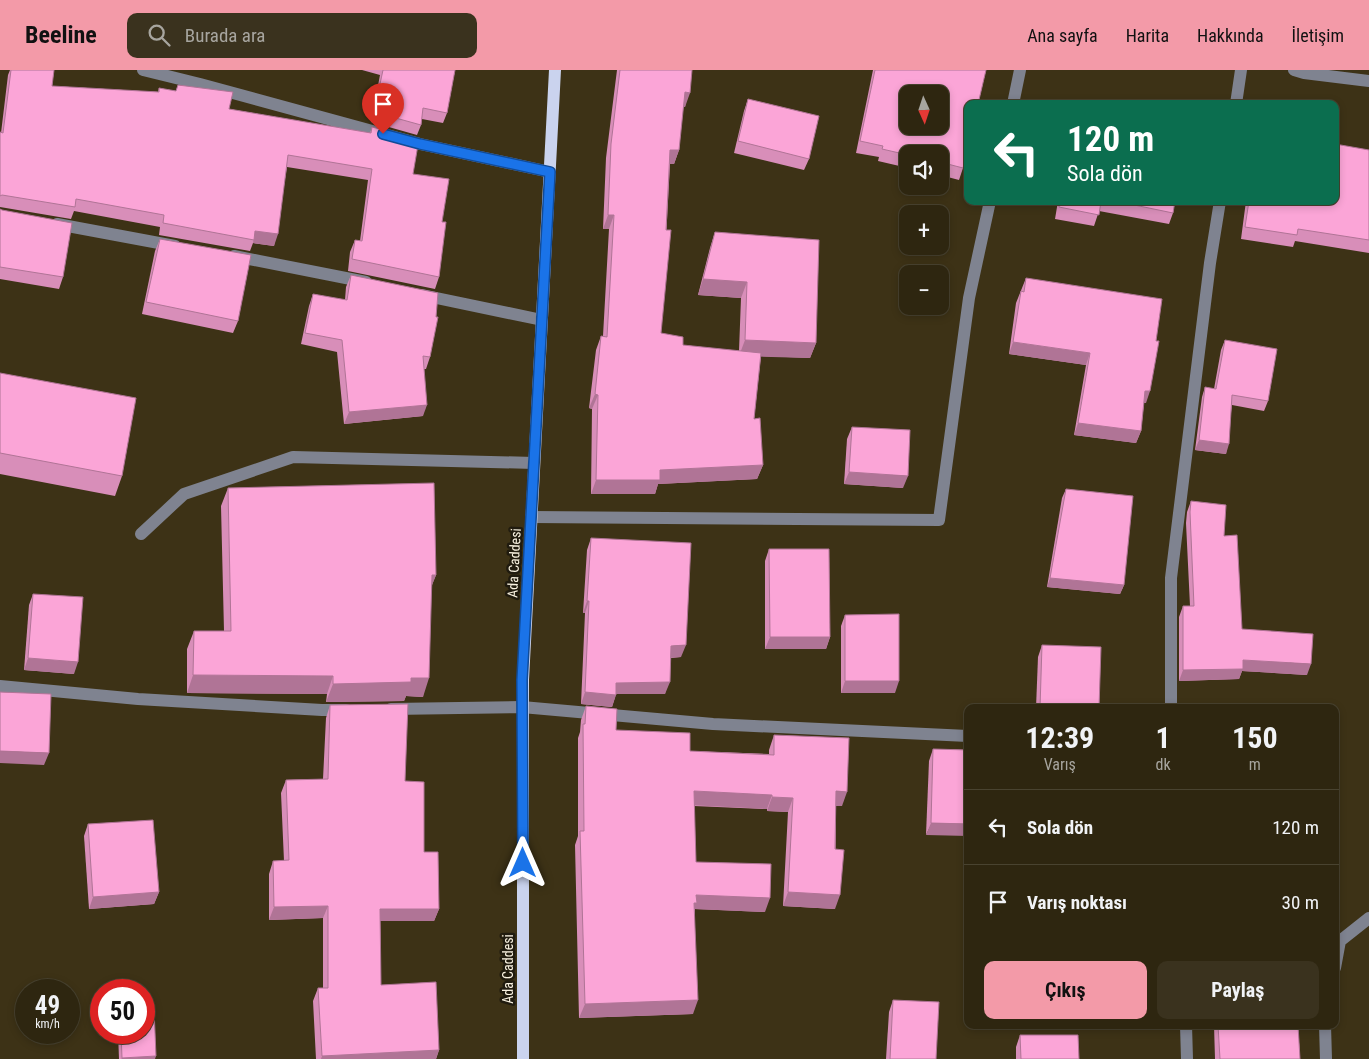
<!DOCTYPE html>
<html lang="tr">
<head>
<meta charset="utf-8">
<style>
	:root { --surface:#2e2610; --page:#3a321e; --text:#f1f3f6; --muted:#a7a59f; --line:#494330; --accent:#f39aa8 }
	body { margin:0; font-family:"Roboto Condensed",sans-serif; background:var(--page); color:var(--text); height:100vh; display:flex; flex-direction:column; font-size:19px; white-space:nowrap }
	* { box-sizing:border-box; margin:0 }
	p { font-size:16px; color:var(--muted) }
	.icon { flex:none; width:28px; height:28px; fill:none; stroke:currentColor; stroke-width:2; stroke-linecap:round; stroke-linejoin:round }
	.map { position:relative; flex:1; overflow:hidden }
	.drawer { position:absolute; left:964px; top:634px; width:375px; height:325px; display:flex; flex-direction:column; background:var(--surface); border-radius:10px; box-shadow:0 2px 8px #0003,0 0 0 1px var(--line) }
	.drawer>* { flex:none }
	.hud { position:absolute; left:964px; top:30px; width:375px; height:105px; border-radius:10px; box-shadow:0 2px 8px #0003,0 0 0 1px var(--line); background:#0b6e4f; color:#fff; overflow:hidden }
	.needle { width:32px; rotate:177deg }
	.tools { position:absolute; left:899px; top:15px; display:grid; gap:10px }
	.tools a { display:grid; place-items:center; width:50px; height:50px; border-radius:10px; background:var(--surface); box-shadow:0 2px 8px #0003,0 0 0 1px var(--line); font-size:25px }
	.speed { position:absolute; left:15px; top:909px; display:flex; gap:10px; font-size:25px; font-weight:700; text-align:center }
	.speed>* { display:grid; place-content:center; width:65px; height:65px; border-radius:50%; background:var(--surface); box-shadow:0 2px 8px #0003,0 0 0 1px var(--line); line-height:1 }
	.speed small { font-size:12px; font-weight:400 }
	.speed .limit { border:8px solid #d22; background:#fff; color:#111 }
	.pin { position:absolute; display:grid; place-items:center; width:42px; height:42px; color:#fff; margin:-51px -21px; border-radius:50% 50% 50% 0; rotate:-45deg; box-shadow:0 0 5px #0007 }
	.pin .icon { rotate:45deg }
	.me { position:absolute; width:55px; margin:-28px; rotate:0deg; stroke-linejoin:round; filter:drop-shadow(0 0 4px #0008) }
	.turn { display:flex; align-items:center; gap:18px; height:105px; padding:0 20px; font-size:22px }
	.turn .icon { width:65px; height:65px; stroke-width:2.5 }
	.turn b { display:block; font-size:35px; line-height:42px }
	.eta { display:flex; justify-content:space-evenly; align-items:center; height:85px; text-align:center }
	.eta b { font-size:30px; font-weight:700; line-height:35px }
	.primary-button { display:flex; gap:10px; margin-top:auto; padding:10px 20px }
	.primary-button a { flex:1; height:58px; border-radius:10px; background:var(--accent); color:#111; font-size:20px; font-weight:700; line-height:58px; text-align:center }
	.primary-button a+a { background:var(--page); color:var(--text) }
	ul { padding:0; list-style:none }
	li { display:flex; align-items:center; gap:15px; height:75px; padding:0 20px; border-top:1px solid var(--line) }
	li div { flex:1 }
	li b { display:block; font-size:19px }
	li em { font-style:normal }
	header { display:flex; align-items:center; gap:30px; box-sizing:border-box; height:70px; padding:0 25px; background:var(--accent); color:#111 }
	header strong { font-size:24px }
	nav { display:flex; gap:28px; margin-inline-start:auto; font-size:18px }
	.search { width:350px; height:45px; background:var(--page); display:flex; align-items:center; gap:12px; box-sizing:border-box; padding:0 18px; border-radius:10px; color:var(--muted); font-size:19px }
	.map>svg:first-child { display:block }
</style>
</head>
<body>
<header>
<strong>Beeline</strong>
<div class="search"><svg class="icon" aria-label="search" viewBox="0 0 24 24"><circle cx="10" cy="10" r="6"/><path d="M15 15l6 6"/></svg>Burada ara</div>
<nav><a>Ana sayfa</a><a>Harita</a><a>Hakkında</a><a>İletişim</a></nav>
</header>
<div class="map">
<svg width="1369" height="989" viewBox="0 0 1369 989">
	<rect width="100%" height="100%" fill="#3d3216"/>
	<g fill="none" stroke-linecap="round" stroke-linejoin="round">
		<!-- minor -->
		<g stroke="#7f8390" stroke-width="12">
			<polyline points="143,0 200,14 420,74 550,102"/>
			<polyline points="1294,0 1304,3 1369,11"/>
			<polyline points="1013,34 1020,0"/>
			<polyline points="1236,34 1241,0"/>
			<polyline points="57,154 175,176"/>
			<polyline points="234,186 366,212"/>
			<polyline points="422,225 542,250"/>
			<polyline points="531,447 939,450 969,228 990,131"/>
			<polyline points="141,464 184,424 293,387 534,393"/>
			<polyline points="0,616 138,629 322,640 346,640"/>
			<polyline points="1171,638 1171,508 1210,193 1220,131"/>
			<polyline points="391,639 522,637 713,654 968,666"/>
			<polyline points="1335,898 1340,871 1369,848"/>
			<polyline points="1186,955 1187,989"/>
			<polyline points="1325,955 1326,989"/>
		</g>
		<!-- major -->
		<polyline stroke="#cad3ee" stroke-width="12" points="523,989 523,610 555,0"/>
	</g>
	<!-- wall -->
	<g fill="#d88eb9">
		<polygon points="10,0 54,0 52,16 158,22 159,18 176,21 178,15 229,39 370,63 372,57 413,104 442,152 439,207 435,219 348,201 350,182 355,170 360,171 368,110 287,97 274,176 253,173 250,181 159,165 160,157 74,141 71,149 0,137 0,62 1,63 8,5"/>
		<polygon points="362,0 455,0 447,43 443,53 422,49 421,55 417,65 371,52 380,5"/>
		<polygon points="617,0 692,0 685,37 683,36 679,80 674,94 670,94 661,263 683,275 739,281 741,228 698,225 710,178 715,162 816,273 810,288 761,286 754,349 763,395 757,409 658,414 655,424 591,424 592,339 589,338 596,280 601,266 603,266 609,159 603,159 606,88"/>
		<polygon points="873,0 986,0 963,98 959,110 940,105 940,84 908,84 908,98 878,91 879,87 856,83"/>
		<polygon points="748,29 809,89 804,100 734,83 744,41"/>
		<polygon points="1369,80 1369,183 1295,171 1293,177 1241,169 1246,131 1335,131"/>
		<polygon points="1058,131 1175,131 1173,143 1169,154 1099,141 1094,156 1055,149"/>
		<polygon points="0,139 63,207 59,219 0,209"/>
		<polygon points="160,169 238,251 233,263 142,244 155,181"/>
		<polygon points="351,205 430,287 426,299 424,299 423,346 344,354 337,282 301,274 309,236 313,224 345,230 346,217"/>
		<polygon points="1026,208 1146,333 1144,333 1141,361 1136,373 1074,365 1086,295 1009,284 1016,233"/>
		<polygon points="1225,270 1268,331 1264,341 1232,335 1226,384 1195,380 1202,327 1205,317 1214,319 1221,280"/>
		<polygon points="0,303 122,406 115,426 0,404"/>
		<polygon points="852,357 903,418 844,414 847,369"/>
		<polygon points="228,418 436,505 431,517 423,627 406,626 404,631 326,632 327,624 187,623 187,579 194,561 224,561 221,436"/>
		<polygon points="1066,419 1124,515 1120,524 1047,517 1062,428"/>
		<polygon points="1191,431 1224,466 1242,559 1307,605 1242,601 1239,609 1179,611 1179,547 1183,536 1190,536 1186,453 1187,442"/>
		<polygon points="591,468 681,587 671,588 665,624 616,624 612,637 581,634 585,543 583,543 587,480"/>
		<polygon points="769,479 830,567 826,579 765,579 765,491"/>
		<polygon points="33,524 74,604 24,600 29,535"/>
		<polygon points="845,545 895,623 841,623 841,556"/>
		<polygon points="1042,575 1099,638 1036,638 1038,587"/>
		<polygon points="330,635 405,711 439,839 434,851 380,851 381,915 439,980 436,989 316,989 313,931 318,918 323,918 323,848 269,850 269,804 273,791 284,791 281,723 286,710 323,709 326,648"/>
		<polygon points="586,636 616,660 690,681 769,684 769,680 774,665 842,736 836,736 835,839 783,836 788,742 767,741 767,739 694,736 696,792 765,842 695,839 693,944 579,948 575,775 578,766 578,668 580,662 581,650"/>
		<polygon points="933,679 968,680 926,765 929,691"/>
		<polygon points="88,754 159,822 154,834 89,839 84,766"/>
		<polygon points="893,930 936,989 886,989 889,942"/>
		<polygon points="1198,955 1298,955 1300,989 1215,989 1214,955 1198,956"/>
		<polygon points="118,962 144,962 155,989 119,989"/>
		<polygon points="1020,965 1079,989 1016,989 1016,977"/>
	</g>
	<!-- shaded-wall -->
	<g fill="#b07496">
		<polygon points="685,22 690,23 685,37 680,36"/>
		<polygon points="670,80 679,80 674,94 665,94"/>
		<polygon points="608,145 614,145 609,159 603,159"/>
		<polygon points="255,161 278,164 274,176 253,173"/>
		<polygon points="703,209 747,212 741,228 698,225"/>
		<polygon points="745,270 816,273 810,288 739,286"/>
		<polygon points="1013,272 1090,283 1086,295 1009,284"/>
		<polygon points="1145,321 1150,321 1146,333 1141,333"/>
		<polygon points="595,324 598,325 592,339 589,338"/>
		<polygon points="427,335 423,346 344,354 349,342"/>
		<polygon points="1078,353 1141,361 1136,373 1074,365"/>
		<polygon points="1199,370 1229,374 1226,384 1195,380"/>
		<polygon points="763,395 757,409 658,414 655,424 591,424 596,410 660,400"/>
		<polygon points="849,402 908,406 903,418 844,414"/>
		<polygon points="432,505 436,505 429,523"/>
		<polygon points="1050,508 1124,515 1120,524 1047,517"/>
		<polygon points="587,531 589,531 585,543 583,543"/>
		<polygon points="770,567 830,567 826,579 765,579"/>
		<polygon points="686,575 681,587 667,588 671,576"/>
		<polygon points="28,588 78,592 74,604 24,600"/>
		<polygon points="1243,590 1311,594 1307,605 1242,601 1239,609 1179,611 1183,600"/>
		<polygon points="193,605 333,606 327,624 187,623"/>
		<polygon points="411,608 429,608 423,627 406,626 404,631 326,632 333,614"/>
		<polygon points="845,611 899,611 895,623 841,623"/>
		<polygon points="670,612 665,624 612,624 616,613"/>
		<polygon points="585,622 616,625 612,637 581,634"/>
		<polygon points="0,681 49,683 44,695 0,693"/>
		<polygon points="694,721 772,725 767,739 688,735"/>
		<polygon points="836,721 847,722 842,736 831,736"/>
		<polygon points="772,727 793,728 788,742 767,741"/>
		<polygon points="931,753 968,754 968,766 926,765"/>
		<polygon points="159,822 154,834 89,839 93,827"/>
		<polygon points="788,822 840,825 835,839 783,836"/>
		<polygon points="696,825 770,828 765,842 694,839 691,847"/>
		<polygon points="328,836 323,848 269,850 274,837"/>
		<polygon points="380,839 439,839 434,851 376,851"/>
		<polygon points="698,930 693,944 579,948 585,934"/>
		<polygon points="439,980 436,989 321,989 322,986"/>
		<polygon points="156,986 155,989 121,989 122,988"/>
	</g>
	<!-- building -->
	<g fill="#fba5d7" stroke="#b07496" fill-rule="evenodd">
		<polygon points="11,0 54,0 52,16 159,22 159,18 176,21 178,15 233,22 229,39 371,63 372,57 419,69 413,104 449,109 442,152 446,152 439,207 352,189 355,170 362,171 372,99 288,85 278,164 255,161 254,170 163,153 164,145 76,129 75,137 2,125 0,126 0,62 3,63"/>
		<polygon points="383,0 455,0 447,43 423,38 421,55 374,42"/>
		<polygon points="620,0 692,0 690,23 685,22 679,80 670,80 666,160 671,160 661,263 683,267 683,275 761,283 754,349 760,348 763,395 660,400 660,410 596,410 598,325 595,324 601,266 607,267 614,145 608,145 611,74"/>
		<path d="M875,0H986L978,34H968V79L963,98L940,92V84H908V85L882,79L883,76L860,71ZM908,24H940V56H908Z"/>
		<polygon points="748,29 819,46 809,89 738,71"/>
		<polygon points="1335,74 1369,80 1369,170 1298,159 1297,165 1245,157 1249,131 1335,131"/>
		<polygon points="1060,131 1101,131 1099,145 1059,137"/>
		<polygon points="1115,131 1175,131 1173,143"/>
		<polygon points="0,139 2,140 72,153 63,207 0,197"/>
		<polygon points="715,162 819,170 816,273 745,270 747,212 703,209"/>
		<polygon points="160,169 251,185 238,251 146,232"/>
		<polygon points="351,205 438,223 436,247 438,247 430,287 423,286 427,335 349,342 342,270 305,263 313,224 347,230"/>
		<polygon points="1026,208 1162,229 1156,271 1159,271 1150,321 1145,321 1141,361 1078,353 1090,283 1013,272 1021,221 1024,222"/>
		<polygon points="1225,270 1277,279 1268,331 1232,325 1229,374 1199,370 1205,317 1216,319"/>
		<polygon points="0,303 136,328 122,406 0,383"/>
		<polygon points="852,357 910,360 908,406 849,402"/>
		<polygon points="434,413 436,505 432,505 429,608 411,608 411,612 333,614 333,606 193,605 194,561 231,561 228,418"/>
		<polygon points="1066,419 1133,426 1124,515 1050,508"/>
		<polygon points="1191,431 1226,435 1224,466 1237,465 1242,559 1313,564 1311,594 1243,590 1243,599 1183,600 1183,536 1194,536 1190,442"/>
		<polygon points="591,468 691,473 686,575 671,576 670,612 616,613 616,625 585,622 589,531 587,531"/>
		<polygon points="769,479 829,479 830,567 770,567"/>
		<polygon points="33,524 83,527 78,592 28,588"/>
		<polygon points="899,544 899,611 845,611 845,545"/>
		<polygon points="1042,575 1101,577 1099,638 1040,638"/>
		<polygon points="0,622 51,624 49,683 0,681"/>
		<polygon points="408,634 405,711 424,712 424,782 438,782 439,839 380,839 381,915 436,912 439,980 322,986 318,918 328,918 328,836 274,837 273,791 289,790 286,710 328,709 330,635"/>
		<polygon points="586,636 617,639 616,660 690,663 690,681 774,685 774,665 849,668 847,722 836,721 835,779 844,780 840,825 788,822 793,728 772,727 772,725 694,721 696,792 771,794 770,828 696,825 697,833 694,833 698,930 585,934 580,761 584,761 583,654 585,654"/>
		<polygon points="933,679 968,680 968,754 931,753"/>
		<polygon points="153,750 159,822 93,827 88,754"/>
		<polygon points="893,930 939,932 936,989 890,989"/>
		<polygon points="154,938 156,986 122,988 121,962 144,962 144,939"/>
		<polygon points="1218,955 1298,955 1300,989 1220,989"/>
		<polygon points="1020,965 1078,965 1079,989 1021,989"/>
	</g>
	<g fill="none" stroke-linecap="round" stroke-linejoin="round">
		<defs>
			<polyline id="route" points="383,64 420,74 550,102 522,610 523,793"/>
		</defs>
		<!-- route casing -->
		<use href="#route" stroke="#114b97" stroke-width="12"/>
		<!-- route -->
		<use href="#route" stroke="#1a73e8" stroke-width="9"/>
	</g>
	<g text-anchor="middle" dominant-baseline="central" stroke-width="5" stroke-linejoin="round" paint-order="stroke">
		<!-- street labels -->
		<g font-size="14" fill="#f9f2e1" stroke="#201b0f">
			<text transform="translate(514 493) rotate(-87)">Ada Caddesi</text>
			<text transform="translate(508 899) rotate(-90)">Ada Caddesi</text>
		</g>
	</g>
</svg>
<div class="tools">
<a><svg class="needle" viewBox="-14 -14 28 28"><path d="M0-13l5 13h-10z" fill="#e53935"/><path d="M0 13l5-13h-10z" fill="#a7a59f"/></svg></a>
<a><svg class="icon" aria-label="sound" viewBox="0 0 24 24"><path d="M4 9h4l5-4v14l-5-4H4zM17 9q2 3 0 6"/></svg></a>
<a>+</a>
<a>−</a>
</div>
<div class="speed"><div>49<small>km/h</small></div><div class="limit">50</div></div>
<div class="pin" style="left:383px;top:64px;background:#d93025"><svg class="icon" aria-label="arrive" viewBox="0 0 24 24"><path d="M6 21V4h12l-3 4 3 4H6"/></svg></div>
<svg class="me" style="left:523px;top:793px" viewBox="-20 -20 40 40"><path d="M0-17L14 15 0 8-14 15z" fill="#1a73e8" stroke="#fff" stroke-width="4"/></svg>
<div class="hud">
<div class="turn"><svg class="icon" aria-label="left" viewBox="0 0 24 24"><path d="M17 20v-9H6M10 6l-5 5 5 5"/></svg><div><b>120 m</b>Sola dön</div></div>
</div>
<section class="drawer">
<div class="eta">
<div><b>12:39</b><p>Varış</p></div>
<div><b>1</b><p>dk</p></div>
<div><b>150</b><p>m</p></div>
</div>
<ul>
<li><svg class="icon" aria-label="left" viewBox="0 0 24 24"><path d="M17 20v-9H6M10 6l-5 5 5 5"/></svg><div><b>Sola dön</b></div><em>120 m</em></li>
<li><svg class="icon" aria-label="arrive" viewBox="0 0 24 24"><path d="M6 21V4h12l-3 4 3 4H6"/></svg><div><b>Varış noktası</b></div><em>30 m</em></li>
</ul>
<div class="primary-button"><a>Çıkış</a><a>Paylaş</a></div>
</section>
</div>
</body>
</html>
